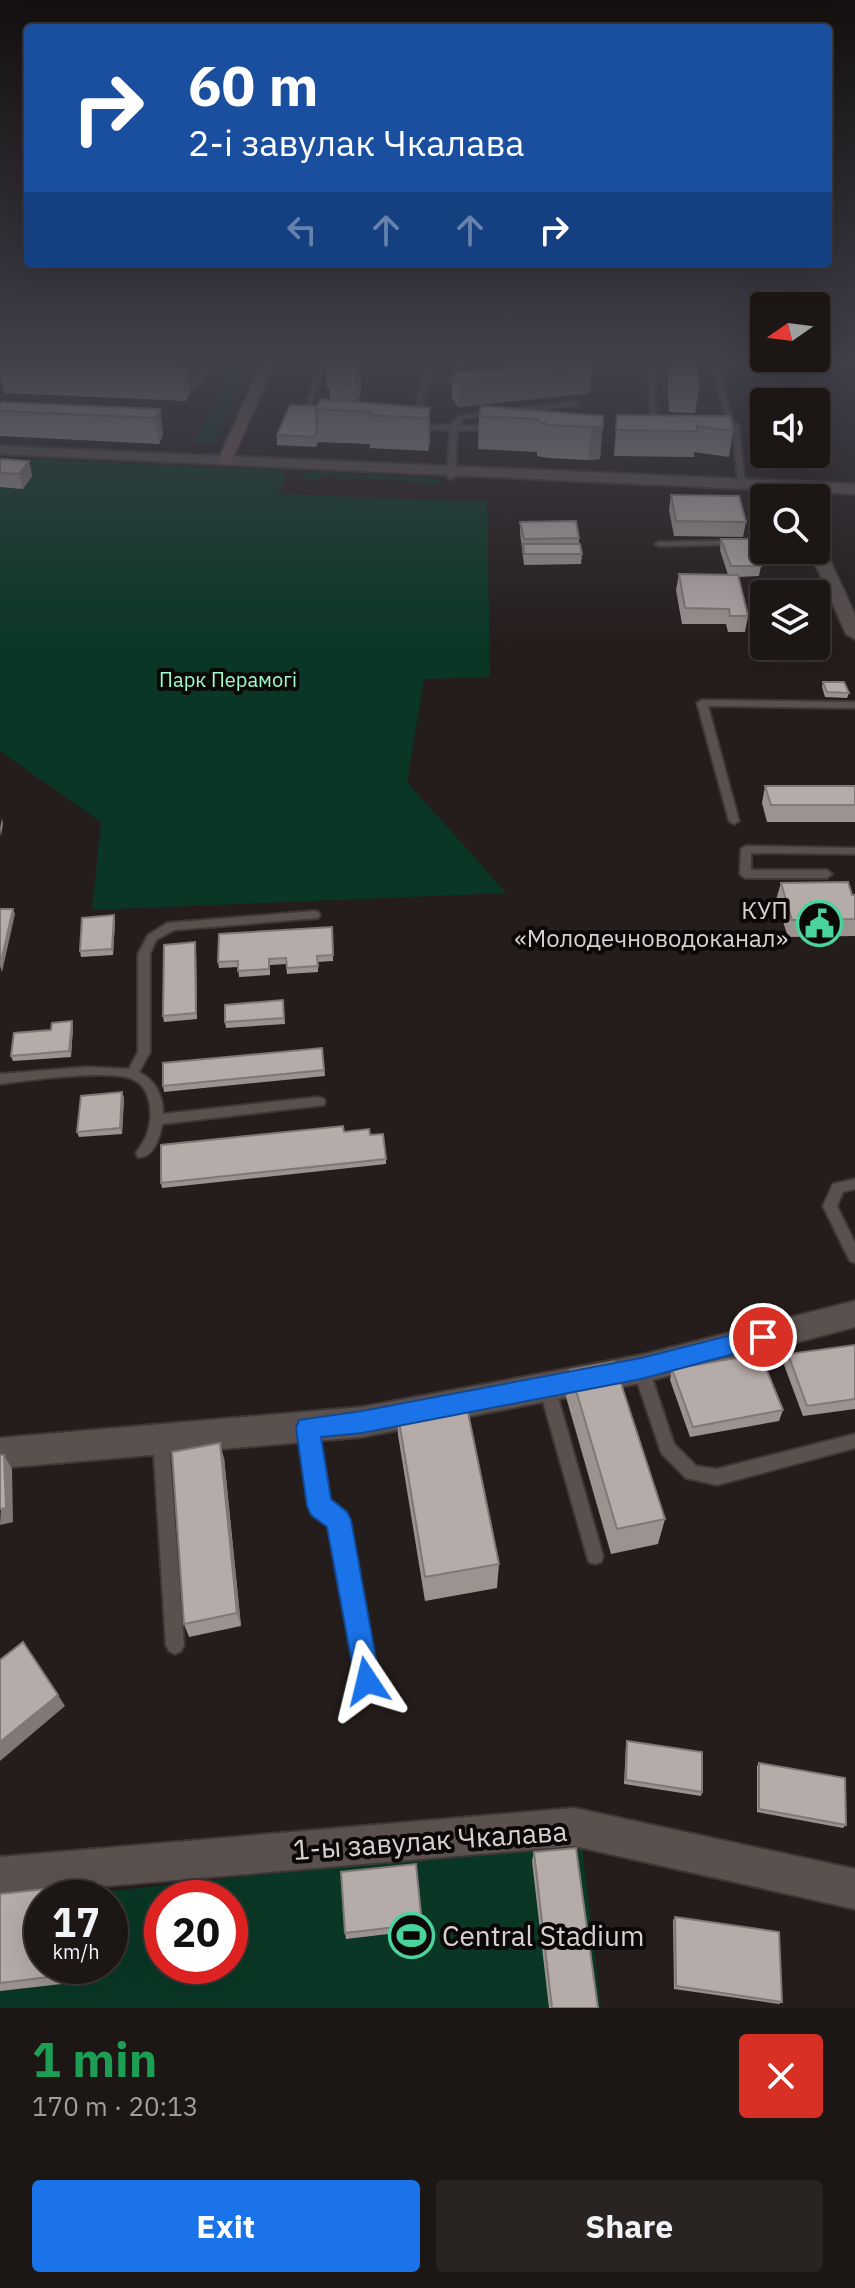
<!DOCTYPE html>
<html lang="en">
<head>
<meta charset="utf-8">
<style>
	:root { --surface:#1c1615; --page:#292322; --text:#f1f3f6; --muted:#a09fa0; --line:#3a3534; --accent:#1a73e8 }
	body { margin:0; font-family:"IBM Plex Sans",sans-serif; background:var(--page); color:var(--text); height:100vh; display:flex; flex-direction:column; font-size:30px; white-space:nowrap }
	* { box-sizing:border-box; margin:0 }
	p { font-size:26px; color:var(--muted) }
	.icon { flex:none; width:44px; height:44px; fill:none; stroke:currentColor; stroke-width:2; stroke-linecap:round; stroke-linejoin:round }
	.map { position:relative; height:2008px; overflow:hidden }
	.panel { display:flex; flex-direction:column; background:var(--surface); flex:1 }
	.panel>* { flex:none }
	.top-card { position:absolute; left:24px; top:24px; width:808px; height:244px; border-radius:8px; box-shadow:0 8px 32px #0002,0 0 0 2px var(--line); background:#1a4fa0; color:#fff; overflow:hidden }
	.needle { width:52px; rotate:256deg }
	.buttons { position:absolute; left:750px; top:292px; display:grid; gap:16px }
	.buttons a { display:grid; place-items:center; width:80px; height:80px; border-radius:8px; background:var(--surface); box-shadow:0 8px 32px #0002,0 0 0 2px var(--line); font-size:40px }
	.speed { position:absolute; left:24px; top:1880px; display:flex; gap:16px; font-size:40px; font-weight:700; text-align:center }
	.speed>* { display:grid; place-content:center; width:104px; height:104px; border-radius:50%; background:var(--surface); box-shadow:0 8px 32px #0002,0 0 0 2px var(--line); line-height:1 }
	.speed small { font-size:20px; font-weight:400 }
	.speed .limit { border:12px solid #d22; background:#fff; color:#111 }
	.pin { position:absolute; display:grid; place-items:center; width:68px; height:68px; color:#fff; margin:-34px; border:4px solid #fff; border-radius:50%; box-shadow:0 2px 8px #0007 }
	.me { position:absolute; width:88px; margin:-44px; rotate:350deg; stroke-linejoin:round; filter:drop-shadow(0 0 6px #0008) }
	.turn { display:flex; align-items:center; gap:28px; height:168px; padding:0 32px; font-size:36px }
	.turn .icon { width:104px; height:104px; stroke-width:2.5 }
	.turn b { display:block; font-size:56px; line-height:68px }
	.lanes { display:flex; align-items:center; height:76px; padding:0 32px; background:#0003; justify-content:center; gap:40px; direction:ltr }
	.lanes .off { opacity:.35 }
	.round { display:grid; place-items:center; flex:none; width:84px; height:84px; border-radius:8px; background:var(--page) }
	.summary { display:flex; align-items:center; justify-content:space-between; height:136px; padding:0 32px }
	h1 { font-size:48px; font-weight:800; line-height:60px; color:#1e9e55 }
	.button { display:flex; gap:16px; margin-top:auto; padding:16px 32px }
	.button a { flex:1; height:92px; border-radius:8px; background:var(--accent); color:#fff; font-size:32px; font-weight:800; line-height:92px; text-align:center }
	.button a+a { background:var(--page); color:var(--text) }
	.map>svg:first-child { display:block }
</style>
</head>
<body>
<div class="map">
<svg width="855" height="2008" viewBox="0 0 855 2008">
	<rect width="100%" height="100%" fill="#251d1c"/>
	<!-- green -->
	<g fill="#0a3725" fill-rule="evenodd">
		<polygon points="234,365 250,365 213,444 194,443"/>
		<polygon points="0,458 277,470 286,474 278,494 487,502 490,677 424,679 407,782 506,893 92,910 101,822 0,751"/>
		<polygon points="308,472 429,478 437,479 442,484 424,486 423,482 326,476 305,481 301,476"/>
		<path d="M581,1839L601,2008H0V1903L42,1966H110V1898H49ZM162,1898H230V1966H162Z"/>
	</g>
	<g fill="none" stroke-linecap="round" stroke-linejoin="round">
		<defs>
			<g id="service">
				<polygon points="197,365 210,366 195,389 173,387 173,385 175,384 191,386 203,367"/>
				<polygon points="320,365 326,365 309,410 304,411"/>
				<polygon points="426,365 432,365 428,380 468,376 471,378 468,380 427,384 423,398 427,420 423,422 419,420 417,398"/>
				<polygon points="648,365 654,365 656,416 668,419 668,421 650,417"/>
				<polygon points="712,365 718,365 733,421 739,425 745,485 738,483 732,426 712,421 716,419 726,420"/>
				<polygon points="576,402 579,404 578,405 511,413 508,411 511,409"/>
				<polygon points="493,411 495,412 495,414 463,419 458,425 493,426 497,428 493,430 457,430 455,477 451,479 447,477 450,430 416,429 412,427 416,425 451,425 459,416"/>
				<polygon points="764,540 764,544 659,546 655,544 659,542"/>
				<polygon points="702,700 855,702 855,708 708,706 739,821 734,824 729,821 697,703"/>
				<polygon points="746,846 855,848 855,854 751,853 751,870 827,870 832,874 827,878 745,878 740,874 741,849"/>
				<path d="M314,911L318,912L320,915L318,918L174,930L156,940L150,954V1052L139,1072C156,1081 163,1096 163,1114L319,1097L324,1099L325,1102L324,1105L162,1124C160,1137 153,1159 138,1157L136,1153C139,1148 143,1143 146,1137C154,1118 153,1086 130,1078C103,1070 30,1080 0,1084V1074L87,1067L129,1069L138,1052V954L148,935L167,923Z"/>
				<polygon points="855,1179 855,1189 843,1192 837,1206 855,1243 855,1263 850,1261 823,1206 833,1184"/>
				<polygon points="641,1362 646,1364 649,1369 674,1444 696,1466 717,1469 855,1434 855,1448 717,1485 686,1478 662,1454 660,1449 633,1369 636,1364"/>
				<polygon points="547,1380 552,1382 555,1387 603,1556 601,1562 595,1564 589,1562 587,1556 539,1387 542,1382"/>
				<polygon points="307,1421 313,1423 315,1428 326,1502 344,1514 346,1520 376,1681 373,1687 367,1690 361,1687 358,1681 331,1525 313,1512 311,1506 299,1428 301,1423"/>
				<polygon points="161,1434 167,1436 169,1441 184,1645 181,1651 175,1654 169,1651 166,1645 153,1441 155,1436"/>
			</g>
			<g id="minor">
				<polygon points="796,481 804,486 807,498 791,498 788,486"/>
				<polygon points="816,542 824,547 855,615 855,639 846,634 809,550 816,550"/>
				<polygon points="855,1301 855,1327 641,1383 362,1437 0,1468 0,1438 362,1407 641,1355"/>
				<polygon points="574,1808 855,1869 855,1909 574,1846 0,1895 0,1857"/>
			</g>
			<polygon id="tertiary" points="0,446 855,484 855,494 0,454"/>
			<polygon id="secondary" points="261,365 274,365 232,460 230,463 220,463 218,460"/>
		</defs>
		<!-- service casing -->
		<use href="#service" stroke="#3e3736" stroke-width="4"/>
		<!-- minor casing -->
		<use href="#minor" stroke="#3e3736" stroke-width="4"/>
		<!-- tertiary casing -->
		<use href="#tertiary" stroke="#3e3736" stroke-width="4"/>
		<!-- secondary casing -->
		<use href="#secondary" stroke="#3e3736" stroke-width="4"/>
		<!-- service -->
		<use href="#service" fill="#5a514f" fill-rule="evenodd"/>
		<!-- minor -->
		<use href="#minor" fill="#5a514f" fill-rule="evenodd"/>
		<!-- tertiary -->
		<use href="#tertiary" fill="#5a514f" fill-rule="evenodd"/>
		<!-- secondary -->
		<use href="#secondary" fill="#775c56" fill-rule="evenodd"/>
	</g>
	<!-- wall -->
	<g fill="#9c9391">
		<polygon points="325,365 359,365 361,391 358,402 430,408 430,441 428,451 370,448 370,444 318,442 316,447 277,445 277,435 317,406 330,400 330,389 327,389"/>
		<polygon points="667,365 697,365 699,388 695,413 669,412"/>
		<polygon points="0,367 187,368 190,393 186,401 4,393 0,374"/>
		<polygon points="452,373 590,393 458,407 452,398"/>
		<polygon points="0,402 160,409 163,435 159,444 0,436"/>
		<polygon points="617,415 733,431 729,457 694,452 694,457 614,456"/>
		<polygon points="479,416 603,416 600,459 588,460 548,458 537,456 537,452 478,449"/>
		<polygon points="0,459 29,461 32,476 23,489 0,487"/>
		<polygon points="671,495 746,522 743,537 674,536 669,510"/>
		<polygon points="520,522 579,538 579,544 582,554 581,564 524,565 520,533"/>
		<polygon points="721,539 761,566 759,576 738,577 748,616 745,632 728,632 726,624 682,624 676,590 679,574 728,575 720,550"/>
		<polygon points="823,682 849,693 847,698 825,697 822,687"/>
		<polygon points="765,786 855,786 855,822 767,822 762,803"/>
		<polygon points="781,883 855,895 855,936 788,937 776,900"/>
		<polygon points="115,921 113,955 81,957 80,951"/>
		<polygon points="332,927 333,961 318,962 318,972 287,974 286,964 270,965 270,975 239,977 238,967 219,968 218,962"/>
		<polygon points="196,948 197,1019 164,1022 163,1016"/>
		<polygon points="283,1000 285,1024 226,1028 225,1022"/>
		<polygon points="73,1027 71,1057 13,1061 11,1056 51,1030"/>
		<polygon points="322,1048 325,1076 164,1092 163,1086"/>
		<polygon points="122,1092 124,1098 122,1134 79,1137 77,1132"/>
		<polygon points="344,1132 370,1135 386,1159 386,1164 162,1188 161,1183"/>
		<polygon points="855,1345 855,1409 803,1416 784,1365 788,1354"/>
		<polygon points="672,1369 783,1410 779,1421 690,1437 670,1380"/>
		<polygon points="570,1370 665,1519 658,1544 611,1554 566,1397"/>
		<polygon points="397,1409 499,1564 497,1588 425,1601 398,1435"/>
		<polygon points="224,1458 241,1626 189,1637 184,1624"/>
		<polygon points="627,1741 702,1792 701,1796 624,1784 626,1745"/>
		<polygon points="759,1763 846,1825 843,1828 757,1812 757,1766"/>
		<polygon points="534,1852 598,2008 549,2008 532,1861"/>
		<polygon points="416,1864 422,1930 346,1939 345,1933"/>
		<polygon points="98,1883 105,1892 97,1980 0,1991 0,1894"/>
		<polygon points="675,1917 782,2002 779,2004 674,1989 673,1920"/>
	</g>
	<!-- shaded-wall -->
	<g fill="#7f7876">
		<polygon points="453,365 491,365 453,369"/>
		<polygon points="360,366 361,391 355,410 354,384"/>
		<polygon points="187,368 190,393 186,401 183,376"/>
		<polygon points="592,368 590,393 458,407 458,381"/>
		<polygon points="430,408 430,441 428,451 428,418"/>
		<polygon points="160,409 163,435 159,444 155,418"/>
		<polygon points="603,426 600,459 588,460 591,427"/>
		<polygon points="29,461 32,476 23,489 19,474"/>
		<polygon points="2,818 3,824 1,837 0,828"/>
		<polygon points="13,909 15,914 2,972 0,966"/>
		<polygon points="114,915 115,921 113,955 112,949"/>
		<polygon points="195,942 196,948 197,1019 196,1013"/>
		<polygon points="72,1021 73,1027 71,1057 69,1051"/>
		<polygon points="122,1092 124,1098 122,1134 120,1128"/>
		<polygon points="220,1443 224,1458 241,1626 237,1613"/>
		<polygon points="4,1455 12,1469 13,1522 0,1525"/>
		<polygon points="58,1695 65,1706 0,1761 0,1742"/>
		<polygon points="98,1883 105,1892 104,1898 97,1898"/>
		<polygon points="91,1966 99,1966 97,1980 90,1972"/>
	</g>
	<!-- building -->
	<g fill="#b5aba9" stroke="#7f7876" stroke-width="2">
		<polygon points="1,365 122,365 187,368 183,376 0,368"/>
		<polygon points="336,365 360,366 354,384 330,383"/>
		<polygon points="524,365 590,365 592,368 458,381 452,373"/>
		<polygon points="671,365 697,365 699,388 672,386"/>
		<polygon points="320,399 430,408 428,418 369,415 371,412 316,409"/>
		<polygon points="0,402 160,409 155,418 0,411"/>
		<polygon points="290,405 317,406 316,409 317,432 315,437 277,435"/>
		<polygon points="481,406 603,416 603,426 591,427 550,425 539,422 539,419 479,416"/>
		<polygon points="617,415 731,416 733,431 697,426 697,431 616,430"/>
		<polygon points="0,459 29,461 19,474 0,473"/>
		<polygon points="671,495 739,496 746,522 676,521"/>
		<polygon points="576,521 579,538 524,539 520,522"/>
		<polygon points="721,539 751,539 761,566 731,566"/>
		<polygon points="523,544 580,544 582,554 524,554"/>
		<polygon points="679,574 738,575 748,616 730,616 729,609 685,608"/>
		<polygon points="823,682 844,682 849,693 827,692"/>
		<polygon points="765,786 855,786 855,805 771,805"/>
		<polygon points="848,882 852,895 855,895 855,919 792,920 781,883"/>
		<polygon points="0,909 13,909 0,966"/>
		<polygon points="114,915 112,949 80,951 82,918"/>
		<polygon points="332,927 333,955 317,956 318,966 287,968 286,958 269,959 269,969 238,971 238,961 218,962 219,934"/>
		<polygon points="195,942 196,1013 163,1016 164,945"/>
		<polygon points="283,1000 284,1018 225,1022 225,1005"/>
		<polygon points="72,1021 69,1051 11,1056 14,1033 51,1030 52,1023"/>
		<polygon points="322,1048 324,1070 163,1086 163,1063"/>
		<polygon points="122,1092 120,1128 77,1132 81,1096"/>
		<polygon points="343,1126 344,1132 369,1129 370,1135 383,1134 386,1159 161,1183 161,1145"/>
		<polygon points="855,1345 855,1399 807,1406 788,1354"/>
		<polygon points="760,1354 783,1410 693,1427 672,1369"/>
		<polygon points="614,1362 665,1519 617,1529 570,1370"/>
		<polygon points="465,1398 499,1564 425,1577 397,1409"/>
		<polygon points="220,1443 237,1613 184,1624 172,1452"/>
		<polygon points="0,1455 4,1455 6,1508 0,1509"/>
		<polygon points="23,1642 58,1695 0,1742 0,1660"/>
		<polygon points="627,1741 702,1752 702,1792 626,1780"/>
		<polygon points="759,1763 845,1778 846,1825 759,1809"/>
		<polygon points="576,1848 598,2008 552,2008 534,1852"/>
		<polygon points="416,1864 422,1924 345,1933 341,1872"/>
		<polygon points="98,1883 97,1898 42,1898 42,1966 91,1966 90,1972 0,1983 0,1894"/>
		<polygon points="675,1917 779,1932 782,2002 676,1986"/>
	</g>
	<!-- sky -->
	<linearGradient id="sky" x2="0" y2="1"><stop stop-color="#14100f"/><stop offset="0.56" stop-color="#40404b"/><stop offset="1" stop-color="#40404b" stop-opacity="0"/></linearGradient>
	<rect width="855" height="647" fill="url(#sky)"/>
	<!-- route -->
	<polygon fill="#1a73e8" stroke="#114b97" stroke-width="2" points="763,1327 771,1330 774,1337 771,1344 641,1379 362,1433 321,1437 331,1499 347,1512 351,1520 380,1681 377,1691 367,1695 357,1691 327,1527 311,1515 307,1506 296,1428 299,1420 362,1411 641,1358"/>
	<!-- icons -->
	<defs>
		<symbol id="civic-ring" viewBox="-11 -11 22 22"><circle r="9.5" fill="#0c0808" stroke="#4ad49c" stroke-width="1.5"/><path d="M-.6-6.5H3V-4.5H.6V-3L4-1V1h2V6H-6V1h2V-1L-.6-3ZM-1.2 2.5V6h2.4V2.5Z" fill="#4ad49c"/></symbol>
		<symbol id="stadium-ring" viewBox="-11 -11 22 22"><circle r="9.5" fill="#0c0808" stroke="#4ad49c" stroke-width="1.5"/><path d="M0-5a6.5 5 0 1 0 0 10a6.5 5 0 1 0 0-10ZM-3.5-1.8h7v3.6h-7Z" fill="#4ad49c"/></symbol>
	</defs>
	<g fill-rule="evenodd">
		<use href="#civic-ring" x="794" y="898" width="51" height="51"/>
		<use href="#stadium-ring" x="386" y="1910" width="51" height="51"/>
	</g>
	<g text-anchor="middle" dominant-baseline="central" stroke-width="8" stroke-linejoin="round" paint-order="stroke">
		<!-- far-park labels -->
		<g font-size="20" fill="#9bfcce" stroke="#0c0808">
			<text x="228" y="679">Парк Перамогі</text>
		</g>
		<!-- poi labels -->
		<g font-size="24" fill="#d7d1d0" stroke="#0c0808" text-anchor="end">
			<text x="788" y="910">КУП<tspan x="788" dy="28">«Молодечноводоканал»</tspan></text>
		</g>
		<!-- near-street labels -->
		<g font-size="28" fill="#d7d1d0" stroke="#0c0808">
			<text transform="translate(430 1840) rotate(-4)">1-ы завулак Чкалава</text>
		</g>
		<!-- near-poi labels -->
		<g font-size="28" fill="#d7d1d0" stroke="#0c0808" text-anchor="start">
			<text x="442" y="1935">Central Stadium</text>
		</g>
	</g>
</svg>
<div class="buttons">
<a><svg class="needle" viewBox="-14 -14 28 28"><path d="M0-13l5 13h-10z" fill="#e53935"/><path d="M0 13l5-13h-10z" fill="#a09fa0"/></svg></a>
<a><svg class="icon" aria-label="sound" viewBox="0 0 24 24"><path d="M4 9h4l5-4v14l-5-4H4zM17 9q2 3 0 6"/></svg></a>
<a><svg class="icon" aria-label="search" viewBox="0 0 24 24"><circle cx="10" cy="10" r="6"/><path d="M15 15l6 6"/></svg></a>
<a><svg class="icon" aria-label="layers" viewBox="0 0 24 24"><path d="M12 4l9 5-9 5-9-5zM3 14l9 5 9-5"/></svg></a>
</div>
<div class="speed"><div>17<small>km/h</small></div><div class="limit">20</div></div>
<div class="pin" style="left:763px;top:1337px;background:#d93025"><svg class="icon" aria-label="arrive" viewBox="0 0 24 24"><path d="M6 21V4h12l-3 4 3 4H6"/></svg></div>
<svg class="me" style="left:367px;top:1681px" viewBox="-20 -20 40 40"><path d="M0-17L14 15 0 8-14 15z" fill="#1a73e8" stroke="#fff" stroke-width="4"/></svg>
<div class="top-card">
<div class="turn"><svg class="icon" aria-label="right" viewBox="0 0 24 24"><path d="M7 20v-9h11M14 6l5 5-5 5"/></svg><div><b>60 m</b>2-і завулак Чкалава</div></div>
<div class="lanes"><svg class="icon off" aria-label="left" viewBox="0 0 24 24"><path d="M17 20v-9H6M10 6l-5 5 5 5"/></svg><svg class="icon off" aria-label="ahead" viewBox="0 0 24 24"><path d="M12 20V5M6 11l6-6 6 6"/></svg><svg class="icon off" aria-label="ahead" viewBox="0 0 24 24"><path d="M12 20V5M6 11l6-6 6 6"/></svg><svg class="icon" aria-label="right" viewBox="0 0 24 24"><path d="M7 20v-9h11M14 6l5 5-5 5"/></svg></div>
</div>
</div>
<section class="panel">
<div class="summary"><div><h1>1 min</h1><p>170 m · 20:13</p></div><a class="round" style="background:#d93025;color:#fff"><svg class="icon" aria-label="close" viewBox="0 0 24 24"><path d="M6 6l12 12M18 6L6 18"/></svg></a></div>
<div class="button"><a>Exit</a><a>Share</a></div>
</section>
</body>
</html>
